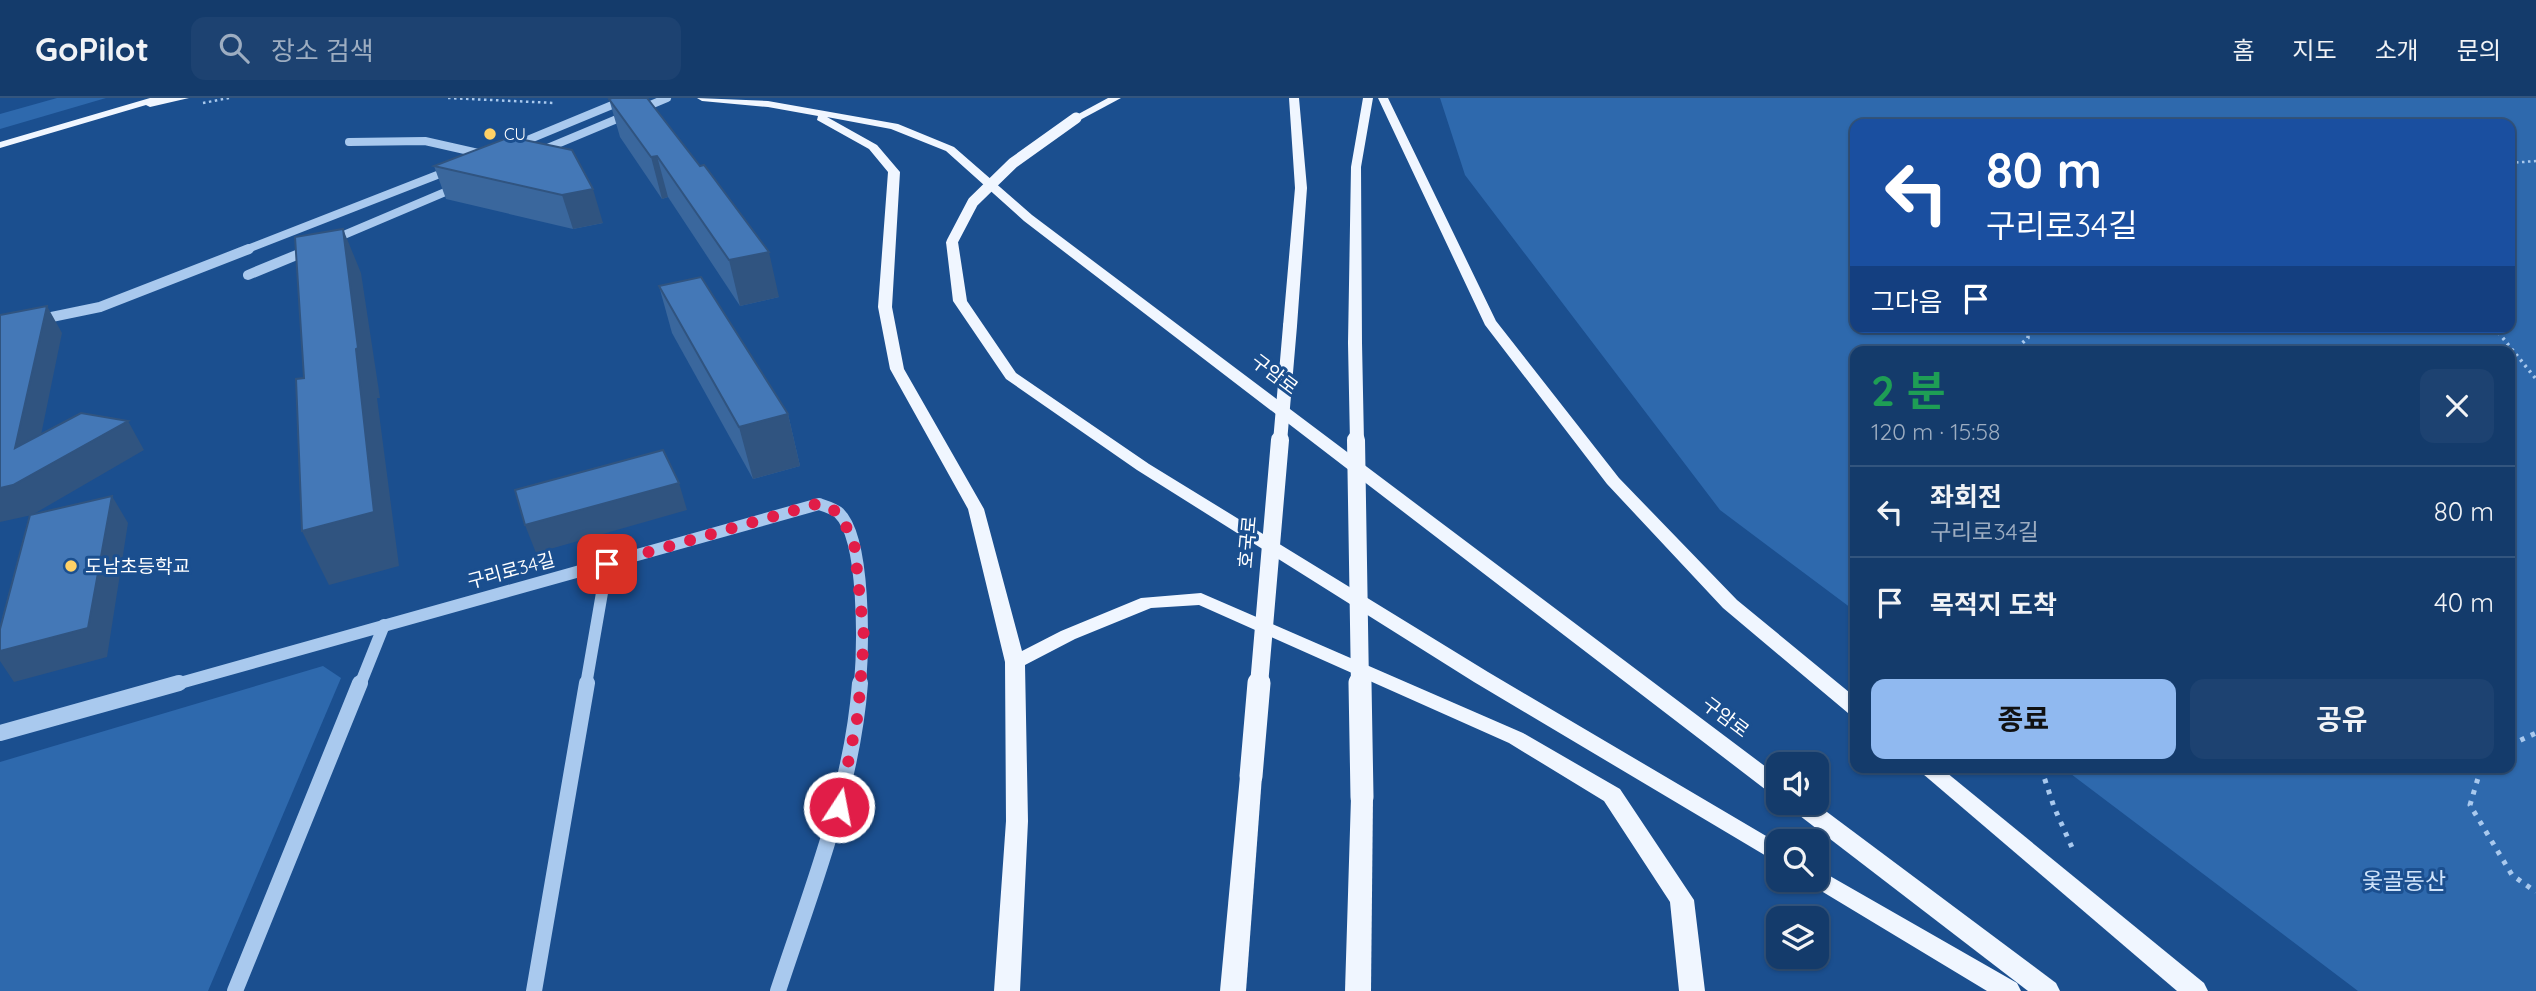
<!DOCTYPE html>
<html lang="ko">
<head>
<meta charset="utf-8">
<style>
	:root { --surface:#143b6b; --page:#1d4271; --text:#f1f3f6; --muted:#9dadc1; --line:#33557e; --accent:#90b9f0 }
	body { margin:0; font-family:Quicksand,"Noto Sans KR",sans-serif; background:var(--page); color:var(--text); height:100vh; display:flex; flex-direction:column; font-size:26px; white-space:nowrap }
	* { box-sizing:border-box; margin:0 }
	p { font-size:23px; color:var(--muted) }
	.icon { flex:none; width:38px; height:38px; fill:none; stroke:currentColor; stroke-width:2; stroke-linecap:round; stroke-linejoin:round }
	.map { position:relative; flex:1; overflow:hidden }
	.sheet { position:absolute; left:1850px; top:248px; width:665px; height:427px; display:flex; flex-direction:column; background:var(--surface); border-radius:14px; box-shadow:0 2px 5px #0004,0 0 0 2px var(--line) }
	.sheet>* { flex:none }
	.hud { position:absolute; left:1850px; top:21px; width:665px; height:214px; border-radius:14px; box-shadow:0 2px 5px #0004,0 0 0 2px var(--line); background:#1a4fa0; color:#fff; overflow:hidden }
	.tools { position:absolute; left:1766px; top:654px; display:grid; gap:14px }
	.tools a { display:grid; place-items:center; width:63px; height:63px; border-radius:14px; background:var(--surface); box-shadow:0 2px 5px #0004,0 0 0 2px var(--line); font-size:35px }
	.pin { position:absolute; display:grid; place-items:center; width:60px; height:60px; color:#fff; margin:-30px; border-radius:14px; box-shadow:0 4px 10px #0006 }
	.me { position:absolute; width:77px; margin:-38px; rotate:11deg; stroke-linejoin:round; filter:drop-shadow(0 0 5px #0008) }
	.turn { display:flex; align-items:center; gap:24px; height:147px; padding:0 21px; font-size:32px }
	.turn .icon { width:91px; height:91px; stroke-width:2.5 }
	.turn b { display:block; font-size:49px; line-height:60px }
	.then { display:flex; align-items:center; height:66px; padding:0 21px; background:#0003; gap:14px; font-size:26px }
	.round { display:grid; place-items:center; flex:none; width:74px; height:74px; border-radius:14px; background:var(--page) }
	.summary { display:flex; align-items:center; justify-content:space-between; height:119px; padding:0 21px }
	h1 { font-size:42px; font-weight:700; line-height:52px; color:#1e9e55 }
	.cta { display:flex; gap:14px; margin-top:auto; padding:14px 21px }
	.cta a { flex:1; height:80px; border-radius:14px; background:var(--accent); color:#111; font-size:28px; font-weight:700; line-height:80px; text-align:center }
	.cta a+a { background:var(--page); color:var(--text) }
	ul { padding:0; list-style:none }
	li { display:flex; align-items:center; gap:21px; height:91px; padding:0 21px; border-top:2px solid var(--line) }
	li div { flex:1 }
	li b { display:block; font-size:26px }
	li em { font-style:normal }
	header { display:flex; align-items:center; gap:42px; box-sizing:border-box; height:98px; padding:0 35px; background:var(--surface); border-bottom:2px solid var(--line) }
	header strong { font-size:33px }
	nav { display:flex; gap:38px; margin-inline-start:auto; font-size:24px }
	.search { width:490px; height:63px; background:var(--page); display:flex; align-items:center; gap:18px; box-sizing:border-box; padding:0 24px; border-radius:14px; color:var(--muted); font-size:26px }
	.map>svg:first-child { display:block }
</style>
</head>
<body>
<header>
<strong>GoPilot</strong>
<div class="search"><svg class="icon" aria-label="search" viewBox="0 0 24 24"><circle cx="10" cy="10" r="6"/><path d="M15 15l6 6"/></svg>장소 검색</div>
<nav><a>홈</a><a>지도</a><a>소개</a><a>문의</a></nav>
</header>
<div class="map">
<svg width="2536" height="893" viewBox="0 0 2536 893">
	<rect width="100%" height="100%" fill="#1b4f8f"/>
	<!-- green -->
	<g fill="#2e69ad" fill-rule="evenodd">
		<polygon points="57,0 106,0 0,31 0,16"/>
		<path d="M1440,0H2536V893H2358L2063,670H2510V254H1855V513L1720,412L1465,77ZM1855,26H2510V229H1855Z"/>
		<polygon points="323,568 341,580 208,893 0,893 0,664"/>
	</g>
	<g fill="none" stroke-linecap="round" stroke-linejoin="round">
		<!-- path-far2 -->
		<g stroke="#a9c9ee" stroke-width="2.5" stroke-dasharray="2.5 3.5" stroke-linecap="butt">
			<polyline points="448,0 555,5"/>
			<polyline points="203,5 229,0"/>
			<polyline points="2510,65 2536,63"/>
		</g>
		<!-- path-far1 -->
		<g stroke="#a9c9ee" stroke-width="3.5" stroke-dasharray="2.5 4.5" stroke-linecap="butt">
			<polyline points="2494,229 2536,281"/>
			<polyline points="2012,254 2028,240 2028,229"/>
		</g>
		<!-- path -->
		<g stroke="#a9c9ee" stroke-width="5" stroke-dasharray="4.5 7" stroke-linecap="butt">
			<polyline points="2510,647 2536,635"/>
			<polyline points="2041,670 2054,709 2074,754"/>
			<polyline points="2481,670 2470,707 2512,777 2536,794"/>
		</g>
		<!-- minor-far3 -->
		<g stroke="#a9c9ee" stroke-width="8">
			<polyline points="349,44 425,43 487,57"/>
			<polyline points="513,48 629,0"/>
			<polyline points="538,54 667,0"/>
			<polyline points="332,142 457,89"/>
			<polyline points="245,152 450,72"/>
			<polyline points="306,152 312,150"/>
		</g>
		<!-- minor-far2 -->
		<g stroke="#a9c9ee" stroke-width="10">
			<polyline points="248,177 311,151"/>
			<polyline points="37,222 100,209 249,151"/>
		</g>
		<!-- minor-far1 -->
		<g stroke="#a9c9ee" stroke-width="12">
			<path d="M173,587L819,406C825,408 835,411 839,415C866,441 863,551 860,587"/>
			<polyline points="360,587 384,527"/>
			<polyline points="586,587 607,466"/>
		</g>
		<!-- minor -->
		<g stroke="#a9c9ee" stroke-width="16">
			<polyline points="0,635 179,585"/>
			<polyline points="235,893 360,585"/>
			<polyline points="534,893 587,585"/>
			<path d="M778,893C811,792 852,692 860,585"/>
		</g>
		<!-- major -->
		<g fill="#f0f6ff" fill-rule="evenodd">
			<polygon points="150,0 189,0 150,9 146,7 0,50 0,44"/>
			<polygon points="697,0 768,3 898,26 954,49 1032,117 1778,678 1778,697 1770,695 1024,123 946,53 891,31 827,19 877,47 900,74 892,209 904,271 984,411 1022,553 1061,533 1141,500 1201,495 1523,635 1620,691 1694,802 1705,893 1679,893 1670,804 1604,703 1509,645 1199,507 1151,510 1075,541 1025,567 1028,723 1020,893 994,893 1006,723 1005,564 968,411 890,271 878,209 888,74 869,51 817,22 818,18 768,9 702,3"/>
			<polygon points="1108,0 1121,0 1080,22 1071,20"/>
			<polygon points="1289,0 1299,0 1307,90 1297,228 1290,232 1283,228 1295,90"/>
			<polygon points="1363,0 1373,0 1361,69 1362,245 1355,249 1348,245 1351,69"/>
			<polygon points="1378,0 1388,0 1496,223 1619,380 1737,502 1855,599 1855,617 1848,615 1723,510 1607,386 1485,227"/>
			<polygon points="952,140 958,144 967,203 1016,275 1149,366 1488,574 1778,745 1778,765 1474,584 1137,372 1006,281 953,203 946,144"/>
			<polygon points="1251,670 1259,673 1262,678 1246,893 1220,893 1240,678 1243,673"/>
			<polygon points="1916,670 1941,670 2204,885 2208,893 2177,893"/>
			<polygon points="1362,691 1370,693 1373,699 1371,893 1345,893 1351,699 1354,693"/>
			<polygon points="1788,705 1815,705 2056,885 2060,893 2028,893 1791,711"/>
			<polygon points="1816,770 2017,885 2021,893 1987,893 1808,785 1806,782 1816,782"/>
		</g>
		<!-- major-bridge-far3 -->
		<polyline stroke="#f0f6ff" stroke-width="11" points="952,144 973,104 1013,65 1076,20"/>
		<!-- major-bridge-far2 -->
		<g stroke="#f0f6ff" stroke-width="14">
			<polyline points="1355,245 1357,344"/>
			<polyline points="1280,344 1290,228"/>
		</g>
		<!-- major-bridge-far1 -->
		<g stroke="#f0f6ff" stroke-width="18">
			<polyline points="1356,342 1360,587"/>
			<polyline points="1259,587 1280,342"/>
		</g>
		<!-- major-bridge -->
		<g stroke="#f0f6ff" stroke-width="23">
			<polyline points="1360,585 1362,699"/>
			<polyline points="1251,678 1259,585"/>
		</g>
	</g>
	<!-- wall -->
	<g fill="#3a679d">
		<polygon points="609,1 779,199 740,208 668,99 662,101 620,39"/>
		<polygon points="510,39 603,125 573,131 446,101 434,68"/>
		<polygon points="659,188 788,316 800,368 753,381 672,235"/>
	</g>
	<!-- shaded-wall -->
	<g fill="#305480">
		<polygon points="657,58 668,99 662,101 651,59"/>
		<polygon points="593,91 603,125 573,131 562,97"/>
		<polygon points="343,131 361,175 380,300 377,300 399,468 329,487 302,433"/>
		<polygon points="769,154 779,199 740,208 729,162"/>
		<polygon points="47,208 62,235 33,376 128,323 144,352 32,417 0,424 0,390 15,350"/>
		<polygon points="788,316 800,368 753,381 739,329"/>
		<polygon points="679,385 687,412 536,455 525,427"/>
		<polygon points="112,398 128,425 107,559 14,584 0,563 0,553"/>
	</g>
	<!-- building -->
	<g fill="#4478b7" stroke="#305480" stroke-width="2">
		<polygon points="612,0 647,0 700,68 704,67 769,154 729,162 657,58 651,59 609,1"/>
		<polygon points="510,39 572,52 593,91 562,97 434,68"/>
		<polygon points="343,131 358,250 356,251 374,414 302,433 296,281 304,280 295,139"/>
		<polygon points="701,179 788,316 739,329 659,188"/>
		<polygon points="47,208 15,350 81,315 128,323 13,387 0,390 0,217"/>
		<polygon points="663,352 679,385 525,427 515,392"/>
		<polygon points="112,398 88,530 0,553 0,531 30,417"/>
	</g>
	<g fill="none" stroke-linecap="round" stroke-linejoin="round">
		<!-- route -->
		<polyline stroke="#e11d48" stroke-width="12" stroke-dasharray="0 21.6" points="607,466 820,405 839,415 854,444 864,539 858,616 839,709"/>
	</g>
	<!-- markers -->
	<g fill="#ffd166" stroke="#1b4f8f" stroke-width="2.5">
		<circle cx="490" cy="36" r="7"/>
		<circle cx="71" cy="468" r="7"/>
	</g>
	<g text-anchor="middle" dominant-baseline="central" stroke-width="6" stroke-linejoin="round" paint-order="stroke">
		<!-- far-poi labels -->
		<g font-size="16" fill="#fff" stroke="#1b4f8f" text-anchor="start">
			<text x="504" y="36">CU</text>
		</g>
		<!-- street labels -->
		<g font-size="19" fill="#fff" stroke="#1b4f8f">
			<text transform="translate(1275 276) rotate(37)">구암로</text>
			<text transform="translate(1247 444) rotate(-85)">호국로</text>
			<text transform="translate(511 472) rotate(-15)">구리로34길</text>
			<text transform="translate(1726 619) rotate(37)">구암로</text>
		</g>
		<!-- poi labels -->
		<g font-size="19" fill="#fff" stroke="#1b4f8f" text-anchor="start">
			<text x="85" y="468">도남초등학교</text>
		</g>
		<!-- near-park labels -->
		<g font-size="23" fill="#cfe3fa" stroke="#1b4f8f">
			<text x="2404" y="782">옻골동산</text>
		</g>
	</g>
</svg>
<div class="tools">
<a><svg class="icon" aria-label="sound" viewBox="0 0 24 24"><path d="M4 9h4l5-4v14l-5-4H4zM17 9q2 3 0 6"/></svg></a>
<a><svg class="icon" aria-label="search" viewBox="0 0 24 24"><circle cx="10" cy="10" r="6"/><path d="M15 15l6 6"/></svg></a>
<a><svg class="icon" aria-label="layers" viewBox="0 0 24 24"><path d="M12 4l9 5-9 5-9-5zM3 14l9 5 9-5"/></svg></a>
</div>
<div class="pin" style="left:607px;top:466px;background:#d93025"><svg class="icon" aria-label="arrive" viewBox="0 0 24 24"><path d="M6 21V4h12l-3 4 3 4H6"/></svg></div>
<svg class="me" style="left:839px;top:709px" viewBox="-20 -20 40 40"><circle r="17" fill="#e11d48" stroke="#fff" stroke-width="3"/><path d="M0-11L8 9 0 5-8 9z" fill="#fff"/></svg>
<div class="hud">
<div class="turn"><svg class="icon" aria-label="left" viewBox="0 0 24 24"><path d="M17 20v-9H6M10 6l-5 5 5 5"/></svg><div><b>80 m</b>구리로34길</div></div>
<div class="then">그다음<svg class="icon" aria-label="arrive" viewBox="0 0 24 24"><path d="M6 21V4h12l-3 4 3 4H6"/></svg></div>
</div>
<section class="sheet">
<div class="summary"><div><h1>2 분</h1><p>120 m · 15:58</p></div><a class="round"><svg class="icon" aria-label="close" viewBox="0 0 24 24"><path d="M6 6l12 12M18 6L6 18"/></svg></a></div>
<ul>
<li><svg class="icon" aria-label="left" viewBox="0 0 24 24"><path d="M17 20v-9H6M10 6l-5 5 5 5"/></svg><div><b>좌회전</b><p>구리로34길</p></div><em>80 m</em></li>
<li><svg class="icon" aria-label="arrive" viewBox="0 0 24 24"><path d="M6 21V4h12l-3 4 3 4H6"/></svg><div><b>목적지 도착</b></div><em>40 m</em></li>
</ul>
<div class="cta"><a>종료</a><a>공유</a></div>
</section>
</div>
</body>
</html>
